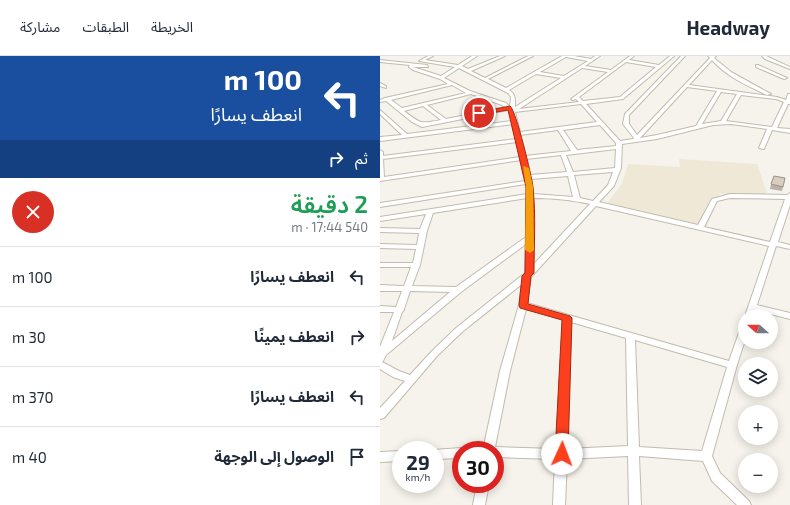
<!DOCTYPE html>
<html lang="ar">
<head>
<meta charset="utf-8">
<style>
	:root { --surface:#fff; --page:#f6f6f7; --text:#1f2937; --muted:#747a83; --line:#e0e1e3 }
	body { margin:0; font-family:"Exo 2","Noto Sans Arabic",sans-serif; background:var(--page); color:var(--text); direction:rtl; height:100vh; display:flex; flex-direction:column; font-size:15px; white-space:nowrap }
	* { box-sizing:border-box; margin:0 }
	p { font-size:13px; color:var(--muted) }
	.icon { flex:none; width:22px; height:22px; fill:none; stroke:currentColor; stroke-width:2; stroke-linecap:round; stroke-linejoin:round }
	.map { position:relative; flex:1; overflow:hidden; direction:ltr }
	.details { display:flex; flex-direction:column; background:var(--surface); width:380px }
	.details>* { flex:none }
	.top-card { background:#1a4fa0; color:#fff; overflow:hidden }
	.needle { width:26px; rotate:291deg }
	.buttons { position:absolute; left:358px; top:253px; display:grid; gap:8px }
	.buttons a { display:grid; place-items:center; width:40px; height:40px; border-radius:50%; background:var(--surface); box-shadow:0 2px 10px #0003; font-size:20px }
	.speed { position:absolute; left:12px; top:385px; display:flex; gap:8px; font-size:20px; font-weight:700; text-align:center }
	.speed>* { display:grid; place-content:center; width:52px; height:52px; border-radius:50%; background:var(--surface); box-shadow:0 2px 10px #0003; line-height:1 }
	.speed small { font-size:10px; font-weight:400 }
	.speed .limit { border:6px solid #d22; background:#fff; color:#111 }
	.pin { position:absolute; display:grid; place-items:center; width:34px; height:34px; color:#fff; margin:-17px; border:2px solid #fff; border-radius:50%; box-shadow:0 1px 4px #0007 }
	.me { position:absolute; width:44px; margin:-22px; rotate:2deg; stroke-linejoin:round; filter:drop-shadow(0 0 3px #0008) }
	.turn { display:flex; align-items:center; gap:14px; height:84px; padding:0 12px; font-size:18px }
	.turn .icon { width:52px; height:52px; stroke-width:2.5 }
	.turn b { display:block; font-size:28px; line-height:34px }
	.then { display:flex; align-items:center; height:38px; padding:0 12px; background:#0003; gap:8px; font-size:15px }
	.round { display:grid; place-items:center; flex:none; width:42px; height:42px; border-radius:21px; background:var(--page) }
	.head { display:flex; align-items:center; justify-content:space-between; height:68px; padding:0 12px }
	h1 { font-size:24px; font-weight:600; line-height:30px; color:#1e9e55 }
	ul { padding:0; list-style:none }
	li { display:flex; align-items:center; gap:12px; height:60px; padding:0 12px; border-top:1px solid var(--line) }
	li div { flex:1 }
	li b { display:block; font-size:15px }
	li em { font-style:normal }
	header { display:flex; align-items:center; gap:24px; box-sizing:border-box; height:56px; padding:0 20px; background:var(--surface); border-bottom:1px solid var(--line) }
	header strong { font-size:19px }
	nav { display:flex; gap:22px; margin-inline-start:auto; font-size:14px }
	main { display:flex; flex:1; min-height:0 }
	.map>svg:first-child { display:block }
</style>
</head>
<body>
<header>
<strong>Headway</strong>
<nav><a>الخريطة</a><a>الطبقات</a><a>مشاركة</a></nav>
</header>
<main>
<div class="map">
<svg width="410" height="449" viewBox="0 0 410 449">
	<rect width="100%" height="100%" fill="#f6f3ec"/>
	<!-- education -->
	<polygon fill="#efe8d6" points="299,103 377,108 388,140 340,138 327,170 227,147 242,128 248,108 300,111"/>
	<g fill="none" stroke-linecap="round" stroke-linejoin="round">
		<defs>
			<g id="street">
				<path d="M48,0H53L45,4L78,9L92,0H97L82,10L88,13L120,0H125L91,15L105,22L148,0H153L108,23L126,32L182,0H194L211,3L215,0H220L205,10L231,14L250,0H254L249,4L279,9L290,0H294L243,43L206,48L240,85L253,83L254,82L243,68L245,58L301,0H305L249,59V68L257,79L330,2L328,0H336L334,2L351,16L391,38L387,39C368,30 347,21 332,4L309,29L397,41L406,44L408,38H410V48H408L397,72L410,73V77L392,74L384,93L379,92L387,73L351,68L333,69L277,83L242,88L241,112L234,130L219,146L318,169L332,143L350,138L407,139L410,137V149L398,186L410,189V193L396,190L377,249L410,257V263L375,254L373,260H365L389,190L216,150L151,221L147,247L349,305L361,271L362,269L365,268V284L357,309L332,400L340,417L369,445L371,449H357L332,425L323,405L259,400L261,449H249L248,400L187,403L185,449H173L175,403L115,401V394H103L120,315L139,249L142,228L82,276L57,300L4,362L0,363V352L25,325L13,321L0,313V291L14,256H0V250L16,251L22,235H0V229L24,230L31,211H0V207H33L36,193L0,192V188L37,189L39,177L0,176V172L40,173L46,158L0,165V161L147,138L146,128L0,151V147L145,125L141,104L0,125V94L3,96V100L136,83L133,68L0,85V81L22,79L0,58V54L27,78L132,65L130,54H128L42,71L32,66L6,45L0,46V44L5,42L68,28L60,23L33,14L29,11L30,9L0,6V4L47,9L48,11H33L61,20L75,11L39,5ZM186,1L208,5L184,20L160,16ZM246,6L276,11L240,41L203,45L199,41ZM79,12L128,37L131,41L130,51L126,47L90,35L64,22ZM202,12L228,16L191,43L193,44L196,43L199,46L139,53ZM156,18L181,22L135,51C135,44 136,38 129,34ZM72,29L86,37L22,52L11,44ZM307,31L337,35L316,70L277,79L260,82ZM341,36L357,38L341,65L322,68ZM91,38L122,49L125,51L66,63L47,49ZM361,39L396,43L404,46L392,71L346,65ZM201,48L217,66L140,76L135,56ZM43,50L61,64C40,68 41,68 24,55ZM220,69L236,87V90L197,94L183,74ZM178,74L191,95L145,100L140,79ZM137,86L140,101L4,121L3,103ZM236,93L235,112L193,116L186,99ZM181,99L187,116L150,119L146,103ZM233,116L228,129L213,145L200,142L194,119ZM188,120L193,141L153,138L151,123ZM147,142L146,181L76,231L32,230L40,209L47,175L53,157ZM153,142C172,142 192,144 210,148L153,209ZM350,142L405,143L390,186L324,171L337,145ZM146,188L145,217L76,272L51,296L30,319L19,315L2,306L3,305L6,299L81,236ZM30,235L70,236L12,285L22,256L24,254V253ZM146,253L183,263L176,393L115,391L130,315ZM191,266L246,282L248,390L187,393ZM255,284L347,311L322,395L259,391Z"/>
				<polygon points="382,0 386,0 410,11 410,13 385,3"/>
				<polygon points="376,9 378,9 407,22 404,23 376,11"/>
				<polygon points="0,27 6,30 6,32 0,30"/>
				<polygon points="81,392 85,394 81,394 81,402 55,403 55,394 53,394"/>
				<polygon points="21,395 21,405 0,406 0,396"/>
				<polygon points="97,428 109,428 105,449 93,449"/>
			</g>
		</defs>
		<!-- street casing -->
		<use href="#street" stroke="#c2bbae" stroke-width="2"/>
		<!-- street -->
		<use href="#street" fill="#fff" fill-rule="evenodd"/>
	</g>
	<!-- wall -->
	<polygon fill="#bab2a6" points="405,122 402,135 390,133 391,128"/>
	<!-- building -->
	<polygon fill="#d8cfc1" stroke="#979187" points="394,120 405,122 403,131 391,128"/>
	<!-- route -->
	<path fill="#fc3f1d" stroke="#a42913" d="M130,50C136,54 152,121 153,131C156,160 154,189 154,217L151,220L148,248L190,260L192,262L188,398L186,402L182,404L177,402L175,398L182,264L140,252L139,249L142,220L145,217L146,131L128,54L99,59L96,57Z"/>
	<!-- slow -->
	<polygon fill="#f59e0b" points="143,110 149,112 153,131 154,194 150,197 145,194 146,131"/>
</svg>
<div class="buttons">
<a><svg class="needle" viewBox="-14 -14 28 28"><path d="M0-13l5 13h-10z" fill="#e53935"/><path d="M0 13l5-13h-10z" fill="#747a83"/></svg></a>
<a><svg class="icon" aria-label="layers" viewBox="0 0 24 24"><path d="M12 4l9 5-9 5-9-5zM3 14l9 5 9-5"/></svg></a>
<a>+</a>
<a>−</a>
</div>
<div class="speed"><div>29<small>km/h</small></div><div class="limit">30</div></div>
<div class="pin" style="left:99px;top:57px;background:#d93025"><svg class="icon" aria-label="arrive" viewBox="0 0 24 24"><path d="M6 21V4h12l-3 4 3 4H6"/></svg></div>
<svg class="me" style="left:182px;top:398px" viewBox="-20 -20 40 40"><circle r="19" fill="#fff"/><path d="M0-13L10 11 0 6-10 11z" fill="#fc3f1d"/></svg>
</div>
<section class="details">
<div class="top-card">
<div class="turn"><svg class="icon" aria-label="left" viewBox="0 0 24 24"><path d="M17 20v-9H6M10 6l-5 5 5 5"/></svg><div><b>100 m</b>انعطف يسارًا</div></div>
<div class="then">ثم<svg class="icon" aria-label="right" viewBox="0 0 24 24"><path d="M7 20v-9h11M14 6l5 5-5 5"/></svg></div>
</div>
<div class="head"><div><h1>2 دقيقة</h1><p>540 m · 17:44</p></div><a class="round" style="background:#d93025;color:#fff"><svg class="icon" aria-label="close" viewBox="0 0 24 24"><path d="M6 6l12 12M18 6L6 18"/></svg></a></div>
<ul>
<li><svg class="icon" aria-label="left" viewBox="0 0 24 24"><path d="M17 20v-9H6M10 6l-5 5 5 5"/></svg><div><b>انعطف يسارًا</b></div><em>100 m</em></li>
<li><svg class="icon" aria-label="right" viewBox="0 0 24 24"><path d="M7 20v-9h11M14 6l5 5-5 5"/></svg><div><b>انعطف يمينًا</b></div><em>30 m</em></li>
<li><svg class="icon" aria-label="left" viewBox="0 0 24 24"><path d="M17 20v-9H6M10 6l-5 5 5 5"/></svg><div><b>انعطف يسارًا</b></div><em>370 m</em></li>
<li><svg class="icon" aria-label="arrive" viewBox="0 0 24 24"><path d="M6 21V4h12l-3 4 3 4H6"/></svg><div><b>الوصول إلى الوجهة</b></div><em>40 m</em></li>
</ul>
</section>
</main>
</body>
</html>
